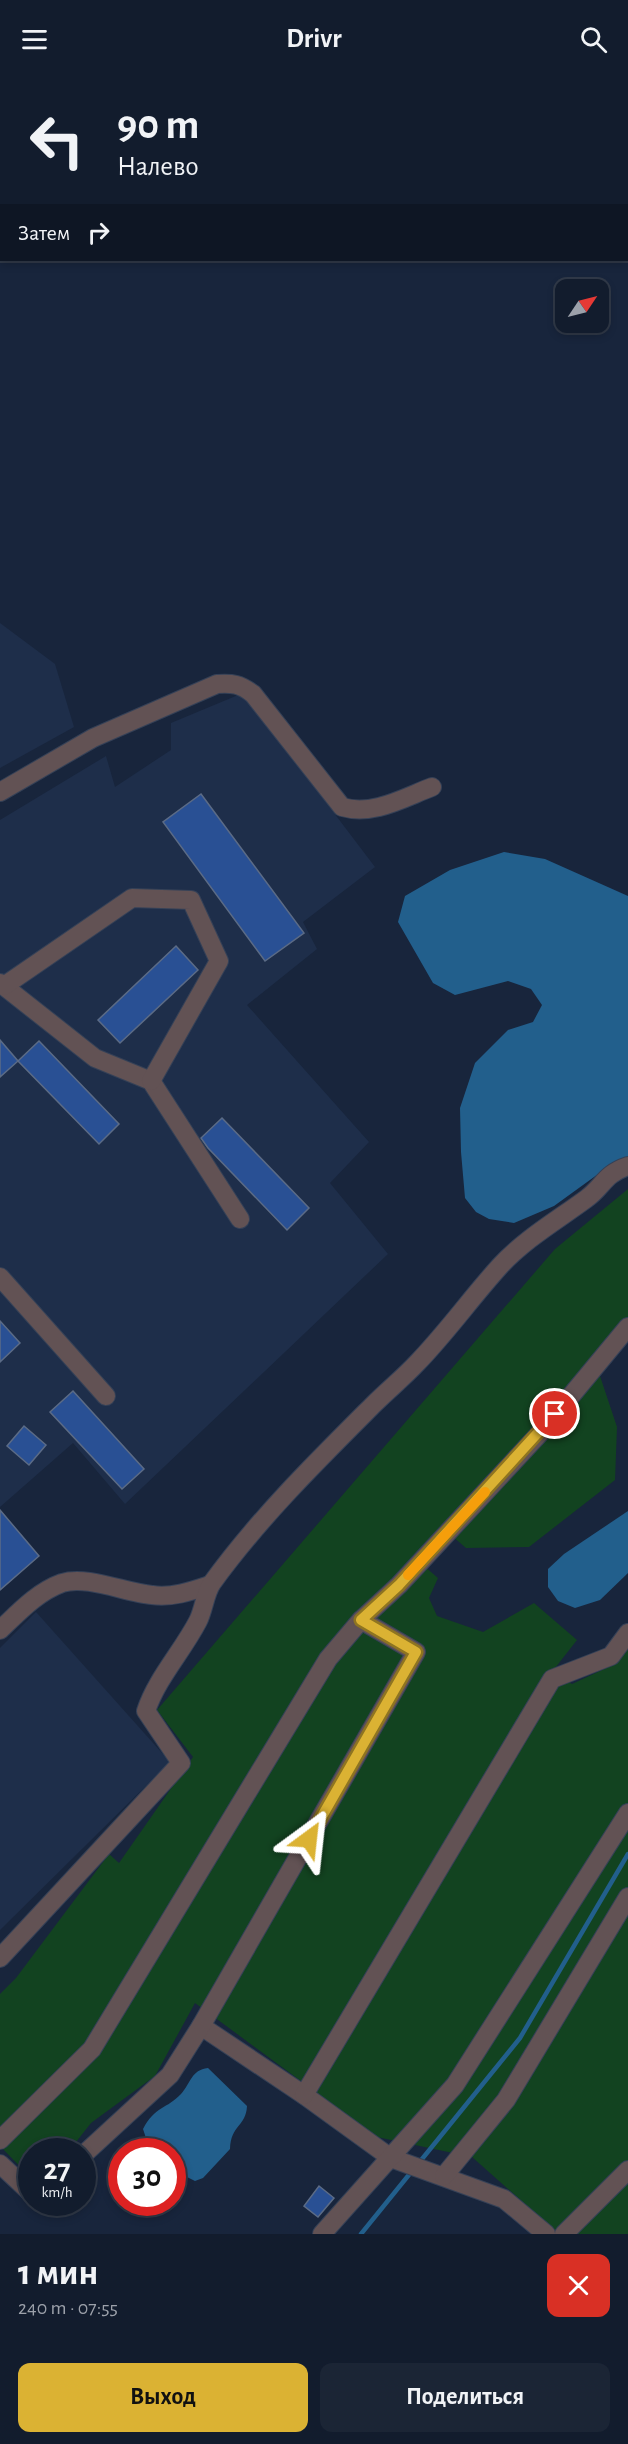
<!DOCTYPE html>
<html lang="ru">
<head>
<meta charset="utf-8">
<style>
	:root { --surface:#121c2d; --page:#1b2535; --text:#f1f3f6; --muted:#9ca1aa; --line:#313a49; --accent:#dbb233 }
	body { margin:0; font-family:"Alegreya Sans",sans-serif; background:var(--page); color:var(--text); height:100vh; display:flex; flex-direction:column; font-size:22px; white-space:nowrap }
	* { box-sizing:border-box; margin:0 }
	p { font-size:20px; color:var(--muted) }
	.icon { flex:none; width:33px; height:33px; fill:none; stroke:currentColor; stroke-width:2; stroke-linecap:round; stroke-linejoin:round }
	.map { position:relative; height:2156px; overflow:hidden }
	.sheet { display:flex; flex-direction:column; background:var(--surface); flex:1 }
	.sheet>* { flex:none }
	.top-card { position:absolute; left:0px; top:0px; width:628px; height:183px; box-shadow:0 3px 9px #0003,0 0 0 2px var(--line); background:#121c2d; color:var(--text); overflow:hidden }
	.needle { width:39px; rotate:55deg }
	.controls { position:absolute; left:555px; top:201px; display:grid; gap:12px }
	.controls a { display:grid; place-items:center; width:54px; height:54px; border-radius:12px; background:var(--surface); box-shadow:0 3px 9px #0003,0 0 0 2px var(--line); font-size:30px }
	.speed { position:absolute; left:18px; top:2060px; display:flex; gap:12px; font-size:30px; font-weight:700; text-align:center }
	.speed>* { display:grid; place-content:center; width:78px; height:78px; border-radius:50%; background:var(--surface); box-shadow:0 3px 9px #0003,0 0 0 2px var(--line); line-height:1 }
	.speed small { font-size:15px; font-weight:400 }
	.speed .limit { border:9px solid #d22; background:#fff; color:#111 }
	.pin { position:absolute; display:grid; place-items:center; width:51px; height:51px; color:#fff; margin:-26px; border:3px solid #fff; border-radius:50%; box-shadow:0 2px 6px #0007 }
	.me { position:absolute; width:66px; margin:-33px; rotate:30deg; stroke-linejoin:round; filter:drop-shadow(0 0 4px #0008) }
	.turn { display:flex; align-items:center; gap:21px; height:126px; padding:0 18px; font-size:27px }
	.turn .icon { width:78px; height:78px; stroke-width:2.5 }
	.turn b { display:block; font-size:42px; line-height:51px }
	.then { display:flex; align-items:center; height:57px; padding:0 18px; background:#0003; gap:12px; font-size:22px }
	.round { display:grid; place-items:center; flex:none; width:63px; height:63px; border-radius:12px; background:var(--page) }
	.summary { display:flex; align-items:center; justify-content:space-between; height:102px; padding:0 18px }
	h1 { font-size:36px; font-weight:600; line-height:45px }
	.cta { display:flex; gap:12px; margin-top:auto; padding:12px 18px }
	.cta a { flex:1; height:69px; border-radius:12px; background:var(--accent); color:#111; font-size:24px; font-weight:600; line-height:69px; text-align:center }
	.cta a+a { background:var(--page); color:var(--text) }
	header { display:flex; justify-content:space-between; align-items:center; height:78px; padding:0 18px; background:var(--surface); font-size:27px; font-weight:600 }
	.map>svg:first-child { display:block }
</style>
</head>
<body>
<header><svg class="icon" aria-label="menu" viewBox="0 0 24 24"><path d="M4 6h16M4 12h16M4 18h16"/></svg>Drivr<svg class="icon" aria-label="search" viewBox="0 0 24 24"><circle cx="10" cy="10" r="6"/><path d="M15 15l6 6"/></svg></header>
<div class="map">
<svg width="628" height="2156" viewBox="0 0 628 2156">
	<rect width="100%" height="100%" fill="#18253c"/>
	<!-- built -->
	<g fill="#1e2e4a">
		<polygon points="0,545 55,586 74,649 0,690"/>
		<polygon points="243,615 375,789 303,844 317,871 247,927 369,1064 330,1105 388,1176 125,1426 73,1365 0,1429 0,742 106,678 115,709 171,672 171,645"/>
		<polygon points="36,1534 170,1684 0,1852 0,1570"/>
	</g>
	<!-- green -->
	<polygon fill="#124320" points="628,1111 628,1254 597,1289 617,1349 615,1402 529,1469 466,1470 445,1452 416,1481 438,1500 429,1520 437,1538 483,1554 534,1525 577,1562 552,1594 572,1606 615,1586 628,1569 628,2156 559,2156 472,2079 377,2059 195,1925 155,1998 91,2045 69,2073 32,2073 31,2100 0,2068 0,1916 16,1900 109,1776 119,1785 193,1679 157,1632 555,1171"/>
	<!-- water -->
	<g fill="#225f8c">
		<polygon points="504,774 545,781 628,818 628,1080 612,1086 554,1128 514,1145 489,1141 476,1134 465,1120 461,1074 460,1030 475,985 508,952 533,944 542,927 531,911 508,903 455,917 433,905 398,844 405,818 450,792"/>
		<polygon points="628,1433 628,1495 600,1522 575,1530 558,1523 548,1509 548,1491 564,1476"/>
		<path d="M208,1990L247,2028C246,2049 231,2046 230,2071L203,2100L195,2103L185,2098L173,2086L172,2073H159L146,2060L143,2051C155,2028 167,2031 181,2016C191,2005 191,1992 208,1990Z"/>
	</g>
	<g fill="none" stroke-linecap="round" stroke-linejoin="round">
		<!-- stream -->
		<g stroke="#225f8c" stroke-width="4.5">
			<polyline points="418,2086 520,1960 628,1776"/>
			<polyline points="361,2156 412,2093"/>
		</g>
	</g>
	<!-- building -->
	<g fill="#295094" stroke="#5b6b86" stroke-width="1.5">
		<polygon points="201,716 304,855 265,883 163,744"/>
		<polygon points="176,868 198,892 120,965 98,942"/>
		<polygon points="0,962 18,983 0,999"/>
		<polygon points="39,963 119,1046 99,1066 18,983"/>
		<polygon points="222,1040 309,1130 287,1152 208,1070 201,1060"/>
		<polygon points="0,1243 20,1265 0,1284"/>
		<polygon points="73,1313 144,1391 122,1411 50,1334"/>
		<polygon points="24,1348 46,1367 29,1387 7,1368"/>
		<polygon points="0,1432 39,1478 0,1512"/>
		<polygon points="319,2108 334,2120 318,2139 304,2128"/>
	</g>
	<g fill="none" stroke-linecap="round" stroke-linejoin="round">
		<defs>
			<g id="minor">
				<path d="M0,714L93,660L217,606C233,605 240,606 253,616L342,729C373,738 403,720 432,709"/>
				<polyline points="0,905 95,980 151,1003 240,1141"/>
				<polyline points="4,908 132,820 191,822 219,883 151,1003"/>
				<polyline points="0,1199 106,1318"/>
				<path d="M0,1552C18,1535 37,1514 62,1505C87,1497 126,1515 152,1517C172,1520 192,1513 210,1507"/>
				<path d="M0,1880L181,1685L146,1633C157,1600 182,1574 198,1543C204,1531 205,1515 212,1505C259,1440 318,1382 374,1326C388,1312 404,1299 417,1285C447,1254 471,1220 500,1188C525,1161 556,1143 586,1121C603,1109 604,1096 628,1088"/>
				<polyline points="201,1948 304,2017 391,2080 504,2121 546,2156"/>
				<polyline points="304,2017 552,1601 611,1578 628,1555"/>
				<polyline points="0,2062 92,1971 328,1581 361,1542 399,1507 541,1354 628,1249"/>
				<polyline points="82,2078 170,1997 201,1948 416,1574 361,1542"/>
				<polyline points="0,2086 32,2116"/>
				<polyline points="444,2098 506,2022 628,1819"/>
				<polyline points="322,2156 455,2007 628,1735"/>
				<polyline points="564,2156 628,2092"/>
			</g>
		</defs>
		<!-- minor casing -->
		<use href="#minor" stroke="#354157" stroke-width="20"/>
		<!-- minor -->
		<use href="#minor" stroke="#625254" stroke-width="18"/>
	</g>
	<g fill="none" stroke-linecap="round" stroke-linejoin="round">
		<defs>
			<polyline id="route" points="309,1761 416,1574 361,1542 399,1507 555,1336"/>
		</defs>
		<!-- route casing -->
		<use href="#route" stroke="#8e7421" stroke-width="15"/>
		<!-- route -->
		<use href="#route" stroke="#dbb233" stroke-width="10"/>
		<!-- slow -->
		<polyline stroke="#f59e0b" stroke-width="10" points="408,1497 485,1414"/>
	</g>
</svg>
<div class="controls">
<a><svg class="needle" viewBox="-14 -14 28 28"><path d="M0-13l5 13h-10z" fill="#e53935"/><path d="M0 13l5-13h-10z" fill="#9ca1aa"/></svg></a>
</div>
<div class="speed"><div>27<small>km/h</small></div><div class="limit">30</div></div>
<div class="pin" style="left:555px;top:1336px;background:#d93025"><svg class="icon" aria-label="arrive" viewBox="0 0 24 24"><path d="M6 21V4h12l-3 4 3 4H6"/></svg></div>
<svg class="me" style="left:309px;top:1761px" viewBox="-20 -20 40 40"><path d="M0-17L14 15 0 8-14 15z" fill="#dbb233" stroke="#fff" stroke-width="4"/></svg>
<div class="top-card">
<div class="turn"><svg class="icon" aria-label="left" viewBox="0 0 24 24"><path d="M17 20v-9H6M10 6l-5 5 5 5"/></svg><div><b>90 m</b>Налево</div></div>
<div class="then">Затем<svg class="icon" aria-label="right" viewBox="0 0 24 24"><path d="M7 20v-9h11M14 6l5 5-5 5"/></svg></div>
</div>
</div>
<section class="sheet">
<div class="summary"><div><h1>1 мин</h1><p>240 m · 07:55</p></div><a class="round" style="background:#d93025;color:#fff"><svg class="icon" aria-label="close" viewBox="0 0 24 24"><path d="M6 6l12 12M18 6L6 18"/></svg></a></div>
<div class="cta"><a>Выход</a><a>Поделиться</a></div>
</section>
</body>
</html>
